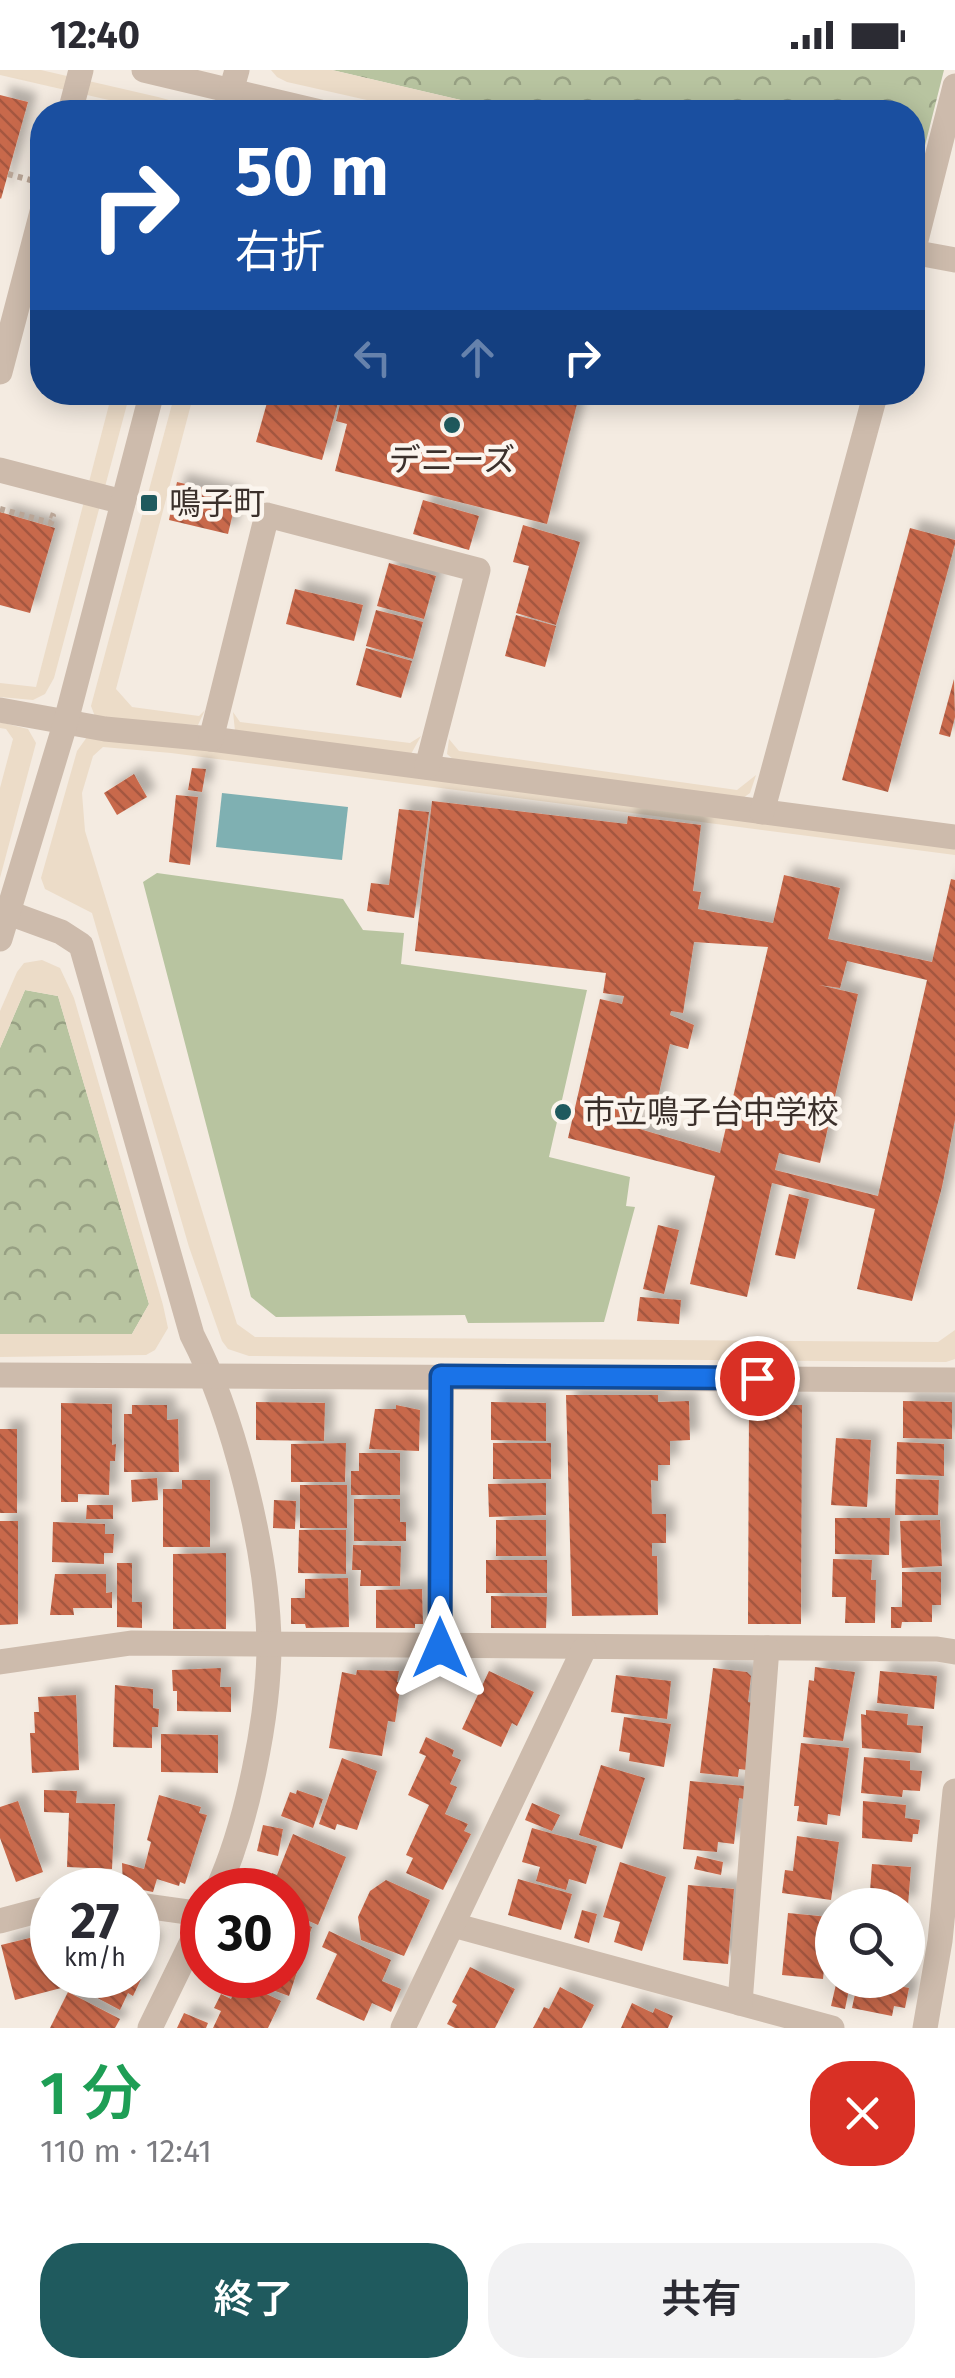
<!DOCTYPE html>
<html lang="ja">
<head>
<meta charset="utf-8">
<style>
	:root { --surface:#fff; --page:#f2f2f3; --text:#2b2b33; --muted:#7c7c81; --accent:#1f5a5e }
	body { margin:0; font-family:"Fira Sans","Noto Sans JP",sans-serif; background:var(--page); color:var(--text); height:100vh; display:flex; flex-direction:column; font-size:38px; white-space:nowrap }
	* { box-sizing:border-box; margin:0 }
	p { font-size:32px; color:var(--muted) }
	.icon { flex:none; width:55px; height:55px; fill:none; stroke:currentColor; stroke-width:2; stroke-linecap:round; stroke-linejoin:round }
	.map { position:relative; height:1958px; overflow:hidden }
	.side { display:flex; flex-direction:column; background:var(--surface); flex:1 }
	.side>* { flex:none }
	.hud { position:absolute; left:30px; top:30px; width:895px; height:305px; border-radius:40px; box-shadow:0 5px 25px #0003; background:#1a4fa0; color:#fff; overflow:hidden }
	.tools { position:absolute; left:815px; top:1818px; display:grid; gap:20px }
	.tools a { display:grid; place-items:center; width:110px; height:110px; border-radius:50%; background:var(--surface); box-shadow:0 5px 25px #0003; font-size:50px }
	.speed { position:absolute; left:30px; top:1798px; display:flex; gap:20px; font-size:50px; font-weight:700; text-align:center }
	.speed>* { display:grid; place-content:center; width:130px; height:130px; border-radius:50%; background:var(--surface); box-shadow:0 5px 25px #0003; line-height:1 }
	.speed small { font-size:25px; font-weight:400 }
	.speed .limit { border:15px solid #d22; background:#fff; color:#111 }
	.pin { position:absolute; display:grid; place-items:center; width:85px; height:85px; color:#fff; margin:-42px; border:5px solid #fff; border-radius:50%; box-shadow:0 2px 10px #0007 }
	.me { position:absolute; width:110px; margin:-55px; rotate:0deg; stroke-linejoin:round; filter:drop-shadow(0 0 8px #0008) }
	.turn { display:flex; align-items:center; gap:35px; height:210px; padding:0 40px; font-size:45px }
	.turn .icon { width:130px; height:130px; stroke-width:2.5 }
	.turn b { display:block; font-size:70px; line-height:85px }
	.lanes { display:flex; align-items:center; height:95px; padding:0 40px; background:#0003; justify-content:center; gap:50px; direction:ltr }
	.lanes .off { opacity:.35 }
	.round { display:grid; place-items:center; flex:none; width:105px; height:105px; border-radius:40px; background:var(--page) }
	.headline { display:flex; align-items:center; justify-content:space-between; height:170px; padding:0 40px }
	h1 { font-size:60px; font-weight:600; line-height:75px; color:#1e9e55 }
	.cta { display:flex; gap:20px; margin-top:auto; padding:20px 40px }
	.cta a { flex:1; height:115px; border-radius:40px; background:var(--accent); color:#fff; font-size:40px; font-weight:600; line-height:115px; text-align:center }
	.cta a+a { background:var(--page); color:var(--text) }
	.status { display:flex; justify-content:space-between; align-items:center; height:70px; padding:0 50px; background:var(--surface); direction:ltr }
	.status svg { height:28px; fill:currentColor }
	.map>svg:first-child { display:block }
</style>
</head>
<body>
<div class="status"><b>12:40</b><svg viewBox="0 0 49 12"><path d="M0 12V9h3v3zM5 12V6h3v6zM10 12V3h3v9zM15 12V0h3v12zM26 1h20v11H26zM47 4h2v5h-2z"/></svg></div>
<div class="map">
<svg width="955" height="1958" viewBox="0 0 955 1958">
	<defs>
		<pattern id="park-crowns" width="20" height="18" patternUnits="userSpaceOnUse" patternTransform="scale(2.5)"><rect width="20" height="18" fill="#b8c4a0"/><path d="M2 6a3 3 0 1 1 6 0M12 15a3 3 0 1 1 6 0" fill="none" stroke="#97a083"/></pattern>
		<pattern id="building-back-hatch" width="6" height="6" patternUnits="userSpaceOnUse" patternTransform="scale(2.5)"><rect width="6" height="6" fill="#c8694b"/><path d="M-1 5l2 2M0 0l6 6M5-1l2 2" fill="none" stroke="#a4573f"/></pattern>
		<filter id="shadow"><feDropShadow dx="9" dy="-9" stdDeviation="5" flood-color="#0004"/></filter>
	</defs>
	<rect width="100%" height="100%" fill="#f4ebe1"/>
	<!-- park -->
	<g fill="url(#park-crowns)">
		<polygon points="332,0 944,0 913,123 912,42 512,42"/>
		<polygon points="25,920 58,926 149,1234 132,1264 0,1264 0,978"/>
	</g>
	<!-- pitch -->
	<polygon fill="#b8c4a0" points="157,803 343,829 363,860 404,863 401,894 587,920 549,1087 630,1107 626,1136 635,1137 604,1252 468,1253 465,1245 276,1247 251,1227 143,812"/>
	<!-- plaza -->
	<g fill="#ecdcc8">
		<polygon points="0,0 41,0 158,27 176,32 189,42 161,42 0,5"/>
		<polygon points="271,0 332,0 512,42 420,42 287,12 277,7"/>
		<polygon points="112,323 130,323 54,608 45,624 33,630 0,627 0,613 36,617"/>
		<polygon points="175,323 194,323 116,619 132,637 199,646 205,640 198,655 96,649 91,636"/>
		<polygon points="233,642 240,652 410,673 421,666 411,684 235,661"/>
		<polygon points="0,652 28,659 36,673 0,808 0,718 13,669 6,659 0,658"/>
		<polygon points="87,667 106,667 955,776 955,785 171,683 103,677 93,686 82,723 85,761 237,1254 255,1267 938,1272 955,1260 955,1289 946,1292 249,1286 228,1279 222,1271 189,1177 92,843 45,819 41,808 77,681"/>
		<polygon points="449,669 459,681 737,720 756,705 750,723 743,728 454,690 447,684"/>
		<polygon points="42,890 60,898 74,928 163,1235 168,1258 155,1280 146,1285 0,1287 0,1264 132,1264 149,1234 58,926 25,920 0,978 0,941 17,902 24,893"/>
	</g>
	<!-- water -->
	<polygon fill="#7fb0b2" points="222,723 348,737 342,790 216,777"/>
	<!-- building -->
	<g fill="url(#building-back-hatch)" fill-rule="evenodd" filter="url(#shadow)">
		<polygon points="0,25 28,32 1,129 0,128"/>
		<polygon points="270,322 341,322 322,390 256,372"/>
		<polygon points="355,322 580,322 547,454 335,401 347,354 336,351 341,329 353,332"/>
		<polygon points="177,412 237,426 228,464 169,450"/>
		<polygon points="423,430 479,446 469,480 413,464"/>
		<polygon points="0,442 55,458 30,543 0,535"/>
		<polygon points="523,455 580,472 556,555 516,543 529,496 513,492"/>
		<polygon points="910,458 955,470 955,474 888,722 842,710"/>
		<polygon points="389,493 436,506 424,549 377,536"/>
		<polygon points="295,519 363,535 354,571 286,554"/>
		<polygon points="376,540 423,552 413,589 366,576"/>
		<polygon points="516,545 556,556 545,597 505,586"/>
		<polygon points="366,578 412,591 401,628 356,615"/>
		<polygon points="954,609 955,647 950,667 939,664"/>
		<polygon points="192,698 206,699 202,722 188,720"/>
		<polygon points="134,704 147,727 117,745 104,723"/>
		<polygon points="176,725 198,727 190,795 169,792"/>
		<path d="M432,731L627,754L628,746L701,755L693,821L701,822L698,839L773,853L784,805L840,818L828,869L932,892L951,809L955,810V1050L942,1117L912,1231L857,1219L875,1139L772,1113L747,1227L690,1214L715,1106L568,1068L600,929L622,934L624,926L603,923L606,903L415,881ZM694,872L768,877L720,1083L633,1057L637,1037L655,1041L670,974L688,979L694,955L670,945L671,941L683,943ZM847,891L927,910L878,1126L775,1100L779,1083L820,1093L858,924L819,915L840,918Z"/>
		<polygon points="399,739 429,742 414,848 367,841 371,813 389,815"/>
		<polygon points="789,1124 809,1129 795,1189 775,1185"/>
		<polygon points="658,1155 679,1160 664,1224 643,1219"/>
		<polygon points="640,1227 681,1230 679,1254 637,1251"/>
		<polygon points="566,1325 658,1325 658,1332 689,1331 690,1370 670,1371 670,1395 658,1395 658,1411 651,1410 652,1444 666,1444 666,1473 652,1473 652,1486 657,1486 658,1545 572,1546"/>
		<polygon points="903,1331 952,1332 952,1369 903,1368"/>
		<polygon points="256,1332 325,1333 324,1371 256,1370"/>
		<polygon points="491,1332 546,1333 546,1371 491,1370"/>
		<polygon points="61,1333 112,1334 112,1375 116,1374 115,1391 110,1391 109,1425 78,1424 78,1432 61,1432"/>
		<polygon points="132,1335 167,1335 167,1350 178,1349 179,1402 124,1402 124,1344 132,1344"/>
		<polygon points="396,1335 420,1340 419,1381 369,1379 375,1339 396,1339"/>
		<polygon points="749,1335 802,1335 801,1554 748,1554"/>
		<rect x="0" y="1359" width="17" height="84"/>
		<polygon points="836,1368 871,1370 867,1437 831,1435"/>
		<polygon points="897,1372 944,1374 944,1406 896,1404"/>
		<polygon points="346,1373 345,1412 291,1412 291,1374"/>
		<rect x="493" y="1373" width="58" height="36"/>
		<polygon points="359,1383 400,1383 400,1425 351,1425 351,1401 359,1401"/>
		<polygon points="157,1408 158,1430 132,1432 131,1410"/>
		<polygon points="896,1409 939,1410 938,1445 895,1445"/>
		<polygon points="182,1410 210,1410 210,1477 163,1477 163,1419 182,1419"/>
		<polygon points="546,1413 546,1445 489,1447 488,1414"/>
		<rect x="300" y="1415" width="47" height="43"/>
		<polygon points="354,1429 400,1429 400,1452 406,1452 406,1471 354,1471"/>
		<polygon points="274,1430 296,1431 295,1459 273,1458"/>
		<polygon points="87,1435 113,1435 113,1449 86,1449"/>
		<polygon points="835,1448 890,1448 889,1485 835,1484"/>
		<rect x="496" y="1450" width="50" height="36"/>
		<polygon points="940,1450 942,1496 902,1498 900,1451"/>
		<polygon points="0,1451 18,1451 18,1554 0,1555"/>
		<polygon points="53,1452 105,1454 105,1464 114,1464 113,1483 104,1483 104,1494 52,1492"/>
		<polygon points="299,1460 346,1460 346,1504 298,1503"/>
		<polygon points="353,1475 401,1476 400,1516 360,1516 361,1500 352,1500"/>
		<polygon points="226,1483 226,1559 173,1559 173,1484"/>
		<polygon points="833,1489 872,1490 871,1510 876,1510 875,1553 845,1553 846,1527 832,1527"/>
		<rect x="486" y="1490" width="61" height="33"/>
		<polygon points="117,1493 132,1493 132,1532 142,1532 142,1558 117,1557"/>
		<polygon points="902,1502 941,1502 941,1535 932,1535 932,1552 902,1552 901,1558 891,1558 891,1537 902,1537"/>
		<polygon points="55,1504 106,1504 106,1523 112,1522 112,1538 73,1538 74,1545 50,1545"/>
		<polygon points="348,1508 349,1557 306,1558 305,1554 291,1554 291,1528 305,1528 305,1509"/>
		<polygon points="422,1519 423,1554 415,1554 415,1558 376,1558 376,1520"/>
		<polygon points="491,1526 547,1527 546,1558 491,1558"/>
		<polygon points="815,1597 855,1602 843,1671 803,1667 809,1610 814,1611"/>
		<polygon points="221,1598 220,1617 231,1617 231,1642 177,1641 177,1621 173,1621 172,1600"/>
		<polygon points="713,1598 747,1602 751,1606 748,1632 753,1633 747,1700 739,1699 738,1707 700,1703"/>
		<polygon points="357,1600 399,1601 397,1612 401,1612 395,1652 388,1651 382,1686 329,1678 342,1602 356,1605"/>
		<polygon points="489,1601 534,1622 517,1656 512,1653 501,1677 462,1659"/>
		<polygon points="880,1601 937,1606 934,1639 877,1633"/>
		<polygon points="616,1605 671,1611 667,1649 611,1642"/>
		<polygon points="115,1615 153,1619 153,1638 159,1639 158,1657 152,1657 152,1678 113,1677"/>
		<polygon points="76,1625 79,1700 32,1703 30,1663 35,1663 34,1642 39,1642 38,1627"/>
		<polygon points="866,1640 908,1644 907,1655 923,1656 921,1683 862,1678 861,1644 866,1645"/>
		<polygon points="624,1647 671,1654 664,1697 629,1691 630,1683 619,1681"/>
		<polygon points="161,1664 218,1665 218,1703 161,1702"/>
		<polygon points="426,1667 454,1680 452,1686 461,1690 450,1714 457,1717 445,1744 468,1754 464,1761 471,1764 443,1820 406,1803 413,1788 406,1785 429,1735 408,1725 426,1686 419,1683"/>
		<polygon points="801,1673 849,1678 840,1746 828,1744 827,1755 797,1751 799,1736 794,1736"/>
		<polygon points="864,1687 910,1691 910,1700 922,1701 920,1721 903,1720 902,1727 861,1723"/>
		<polygon points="342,1688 377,1701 357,1760 337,1754 335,1760 319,1754"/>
		<polygon points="601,1695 645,1708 622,1779 579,1765"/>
		<polygon points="690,1711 745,1716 744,1729 739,1728 734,1774 718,1772 717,1782 683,1779"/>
		<polygon points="44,1720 77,1721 76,1733 115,1734 112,1799 67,1797 69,1743 44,1742"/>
		<polygon points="297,1720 323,1729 313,1758 281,1746 290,1722 296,1724"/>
		<polygon points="159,1725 201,1737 199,1743 207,1745 185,1814 180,1812 179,1816 157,1809 153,1822 123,1816 122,1793 144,1799 151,1772 147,1770"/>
		<polygon points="18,1731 43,1802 16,1812 0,1768 0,1737"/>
		<polygon points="863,1731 906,1735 905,1748 920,1750 918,1764 913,1764 912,1772 862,1768"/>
		<polygon points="532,1733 560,1745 552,1761 525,1750"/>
		<polygon points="263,1755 283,1759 278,1786 257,1781"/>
		<polygon points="532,1758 597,1776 586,1814 569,1809 566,1820 536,1811 540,1797 522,1792"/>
		<polygon points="293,1764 346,1787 318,1855 288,1842 288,1820 265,1820 272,1803 277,1805"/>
		<polygon points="797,1766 839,1772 831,1830 782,1823 785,1800 793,1801"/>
		<polygon points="697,1786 723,1792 721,1805 694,1799"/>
		<polygon points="620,1792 666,1807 642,1881 614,1872 620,1852 603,1847"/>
		<polygon points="872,1794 911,1797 908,1835 869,1835"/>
		<polygon points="518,1809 572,1824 561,1860 508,1845"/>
		<polygon points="386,1810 430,1830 404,1886 361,1870 358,1847 370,1821"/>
		<polygon points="688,1815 734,1819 728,1894 683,1890"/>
		<polygon points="582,1840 597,1844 589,1873 574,1868"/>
		<polygon points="788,1843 829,1847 823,1909 782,1905"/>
		<polygon points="288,1848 312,1857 289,1926 267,1918 271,1905 288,1905"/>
		<polygon points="329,1861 391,1890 382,1911 401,1919 391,1942 372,1933 364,1951 316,1929 337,1884 322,1877"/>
		<polygon points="50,1863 52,1905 64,1905 65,1917 15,1930 1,1875"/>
		<polygon points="138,1865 153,1873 138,1903 143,1905 133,1926 128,1923 120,1940 75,1916 80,1905 138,1905"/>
		<polygon points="470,1897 515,1919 495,1958 455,1958 447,1954 457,1935 452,1932"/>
		<polygon points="837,1910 851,1910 845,1939 831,1936"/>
		<polygon points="858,1910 900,1910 899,1916 909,1918 905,1938 894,1936 892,1946 852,1938"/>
		<polygon points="239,1911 281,1931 268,1958 213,1958 221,1941 214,1938 221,1924 231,1929"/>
		<polygon points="560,1917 594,1935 582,1958 533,1958 544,1937 549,1939"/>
		<polygon points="68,1922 120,1949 115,1958 50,1958"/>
		<polygon points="632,1933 653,1943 655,1938 673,1946 668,1958 621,1958"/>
		<polygon points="184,1943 208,1953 206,1958 177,1958"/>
	</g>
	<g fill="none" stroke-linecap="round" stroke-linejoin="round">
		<!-- path -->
		<g stroke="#b9a596" stroke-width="6" stroke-dasharray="5 5" stroke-linecap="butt">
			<polyline points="8,104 34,111"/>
			<polyline points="0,439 51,453 53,446 50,445"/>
		</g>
		<!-- minor -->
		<g stroke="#cdbbac" stroke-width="25">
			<polyline points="144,0 320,42"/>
			<polyline points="70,42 81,0"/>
			<polyline points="225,42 237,0"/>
			<polyline points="912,182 955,190"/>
			<polyline points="912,186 955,16"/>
			<polyline points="0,302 42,142"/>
			<polyline points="0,400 123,432"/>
			<polyline points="0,640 105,659 211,669 955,767"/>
			<polyline points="211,669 267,445 478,500 427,697"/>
			<polyline points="762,742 876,322"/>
			<path d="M9,843L61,862L81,875L192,1265C234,1346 268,1483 269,1574C269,1646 247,1755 217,1820"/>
			<polyline points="0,869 66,651 152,322"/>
			<polyline points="0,1305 955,1310"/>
			<polyline points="440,1578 441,1306"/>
			<polyline points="0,1592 131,1573 937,1579 955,1582"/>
			<polyline points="138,1835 202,1844"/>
			<polyline points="0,1851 52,1837"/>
			<polyline points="453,1855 832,1958"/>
			<polyline points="740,1933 767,1578"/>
			<polyline points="150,1958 202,1851"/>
			<polyline points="403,1958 584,1579"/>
			<polyline points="925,1958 940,1871 955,1721"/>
		</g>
	</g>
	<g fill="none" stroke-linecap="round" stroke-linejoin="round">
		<defs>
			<polyline id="route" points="440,1578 441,1306 757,1308"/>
		</defs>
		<!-- route casing -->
		<use href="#route" stroke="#114b97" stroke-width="25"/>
		<!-- route -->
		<use href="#route" stroke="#1a73e8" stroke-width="18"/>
	</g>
	<!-- markers -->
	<g fill="#1f5a5e" stroke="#fbf5ee" stroke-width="4">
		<circle cx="452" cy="355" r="10"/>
		<rect x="139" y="423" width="20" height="20" rx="5"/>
		<circle cx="563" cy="1042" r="10"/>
	</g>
	<g text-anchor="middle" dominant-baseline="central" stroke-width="9" stroke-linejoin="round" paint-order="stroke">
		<!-- poi labels -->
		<g font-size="32" fill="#3b302b" stroke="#fbf5ee" text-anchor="start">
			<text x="452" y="390" text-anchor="middle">デニーズ</text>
			<text x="169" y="433">鳴子町</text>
			<text x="583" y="1042">市立鳴子台中学校</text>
		</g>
	</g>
</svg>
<div class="tools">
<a><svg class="icon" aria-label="search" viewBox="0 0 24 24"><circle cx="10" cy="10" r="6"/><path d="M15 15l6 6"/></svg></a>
</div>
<div class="speed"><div>27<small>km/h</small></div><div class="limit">30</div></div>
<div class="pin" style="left:757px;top:1308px;background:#d93025"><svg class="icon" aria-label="arrive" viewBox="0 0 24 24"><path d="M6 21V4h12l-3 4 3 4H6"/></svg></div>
<svg class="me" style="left:440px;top:1578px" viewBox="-20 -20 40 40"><path d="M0-17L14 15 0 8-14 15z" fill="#1a73e8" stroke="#fff" stroke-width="4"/></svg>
<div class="hud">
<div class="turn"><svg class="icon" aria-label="right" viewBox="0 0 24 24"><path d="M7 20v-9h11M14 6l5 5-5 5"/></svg><div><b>50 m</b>右折</div></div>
<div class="lanes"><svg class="icon off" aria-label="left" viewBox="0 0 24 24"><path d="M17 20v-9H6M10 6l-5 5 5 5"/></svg><svg class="icon off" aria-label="ahead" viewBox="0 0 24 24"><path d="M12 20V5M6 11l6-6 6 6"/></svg><svg class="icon" aria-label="right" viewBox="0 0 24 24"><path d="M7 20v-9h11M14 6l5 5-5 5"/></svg></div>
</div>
</div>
<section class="side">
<div class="headline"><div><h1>1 分</h1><p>110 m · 12:41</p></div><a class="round" style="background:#d93025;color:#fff"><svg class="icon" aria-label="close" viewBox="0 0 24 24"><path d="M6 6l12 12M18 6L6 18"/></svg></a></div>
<div class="cta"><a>終了</a><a>共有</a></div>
</section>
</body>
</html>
